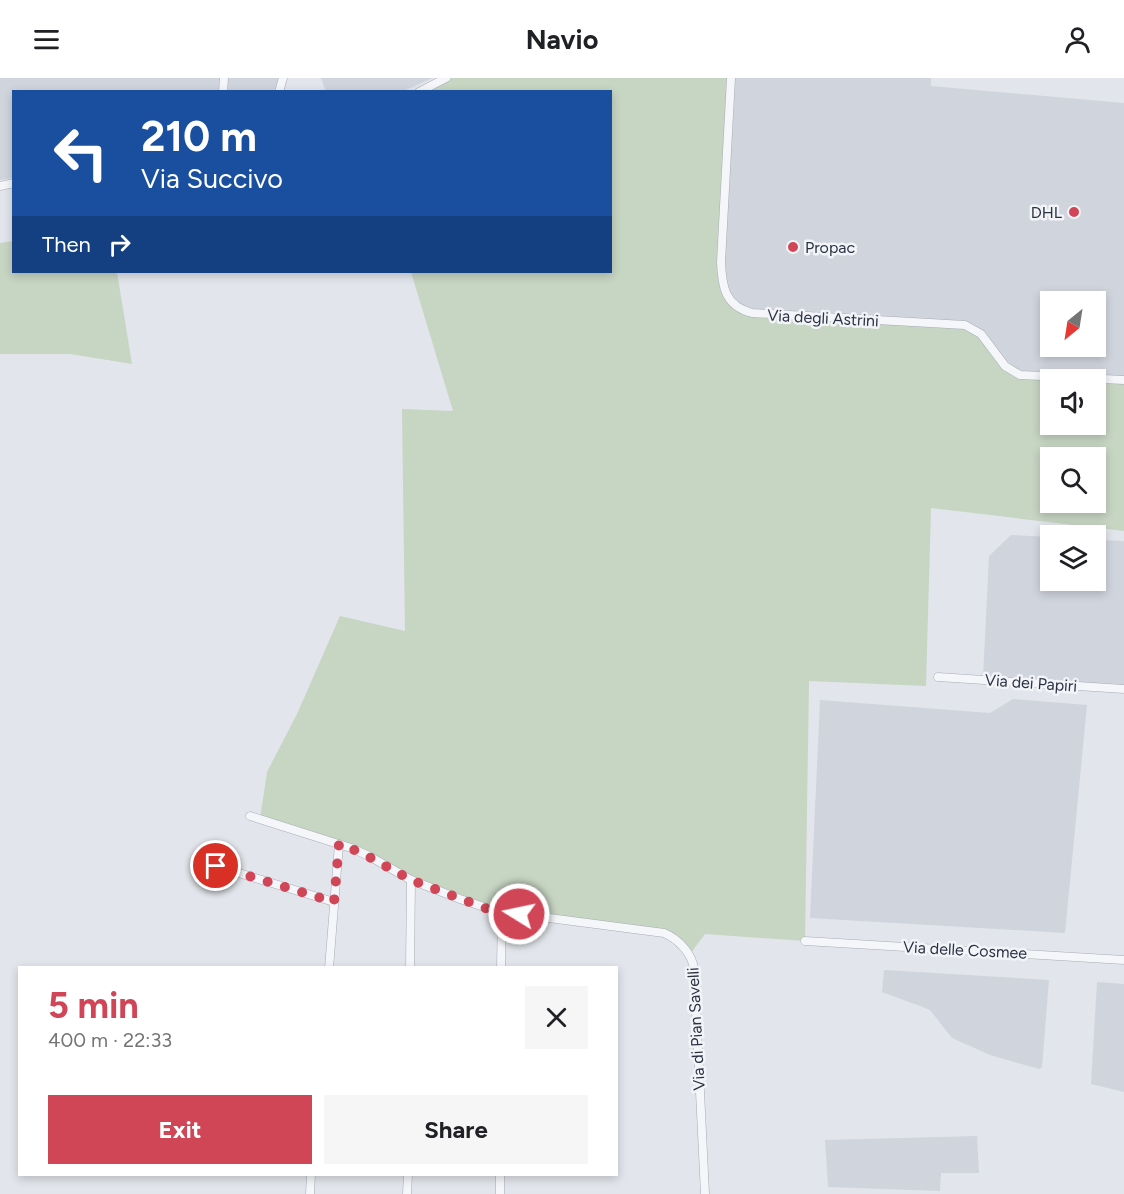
<!DOCTYPE html>
<html lang="en">
<head>
<meta charset="utf-8">
<style>
	:root { --surface:#fff; --page:#f6f6f6; --text:#202124; --muted:#757577; --accent:#d14657 }
	body { margin:0; font-family:Figtree,sans-serif; background:var(--page); color:var(--text); height:100vh; display:flex; flex-direction:column; font-size:22px; white-space:nowrap }
	* { box-sizing:border-box; margin:0 }
	p { font-size:20px; color:var(--muted) }
	.icon { flex:none; width:33px; height:33px; fill:none; stroke:currentColor; stroke-width:2; stroke-linecap:round; stroke-linejoin:round }
	.map { position:relative; flex:1; overflow:hidden }
	.side { position:absolute; left:18px; top:888px; width:600px; height:210px; display:flex; flex-direction:column; background:var(--surface); border-radius:0px; box-shadow:0 3px 9px #0003 }
	.side>* { flex:none }
	.banner { position:absolute; left:12px; top:12px; width:600px; height:183px; border-radius:0px; box-shadow:0 3px 9px #0003; background:#1a4fa0; color:#fff; overflow:hidden }
	.needle { width:39px; rotate:210deg }
	.fabs { position:absolute; left:1040px; top:213px; display:grid; gap:12px }
	.fabs a { display:grid; place-items:center; width:66px; height:66px; border-radius:0px; background:var(--surface); box-shadow:0 3px 9px #0003; font-size:30px }
	.pin { position:absolute; display:grid; place-items:center; width:51px; height:51px; color:#fff; margin:-26px; border:3px solid #fff; border-radius:50%; box-shadow:0 2px 6px #0007 }
	.me { position:absolute; width:66px; margin:-33px; rotate:280deg; stroke-linejoin:round; filter:drop-shadow(0 0 4px #0008) }
	.turn { display:flex; align-items:center; gap:21px; height:126px; padding:0 30px; font-size:27px }
	.turn .icon { width:78px; height:78px; stroke-width:2.5 }
	.turn b { display:block; font-size:42px; line-height:51px }
	.then { display:flex; align-items:center; height:57px; padding:0 30px; background:#0003; gap:12px; font-size:22px }
	.round { display:grid; place-items:center; flex:none; width:63px; height:63px; border-radius:0px; background:var(--page) }
	.head { display:flex; align-items:center; justify-content:space-between; height:102px; padding:0 30px }
	h1 { font-size:36px; font-weight:700; line-height:45px; color:var(--accent) }
	.action { display:flex; gap:12px; margin-top:auto; padding:12px 30px }
	.action a { flex:1; height:69px; border-radius:0px; background:var(--accent); color:#fff; font-size:24px; font-weight:700; line-height:69px; text-align:center }
	.action a+a { background:var(--page); color:var(--text) }
	header { display:flex; justify-content:space-between; align-items:center; height:78px; padding:0 30px; background:var(--surface); font-size:27px; font-weight:700 }
	.map>svg:first-child { display:block }
</style>
</head>
<body>
<header><svg class="icon" aria-label="menu" viewBox="0 0 24 24"><path d="M4 6h16M4 12h16M4 18h16"/></svg>Navio<svg class="icon" aria-label="person" viewBox="0 0 24 24"><circle cx="12" cy="8" r="4"/><path d="M4 21q1-7 8-7t8 7"/></svg></header>
<div class="map">
<svg width="1124" height="1116" viewBox="0 0 1124 1116">
	<rect width="100%" height="100%" fill="#e2e5eb"/>
	<!-- built -->
	<g fill="#d0d4dd" fill-rule="evenodd">
		<polygon points="0,0 220,0 219,13 14,14 13,100 0,102"/>
		<polygon points="228,0 280,0 275,13 227,14"/>
		<polygon points="321,0 433,0 403,13 326,14"/>
		<path d="M731,0H931V8L1124,25V302L1020,297L752,235L729,221L722,198ZM1050,224H1095V268H1050Z"/>
		<polygon points="1011,457 1050,459 1050,502 1095,502 1095,462 1124,463 1124,608 983,599 989,478"/>
		<polygon points="1013,621 1087,627 1065,855 810,840 820,622 990,635"/>
		<polygon points="884,892 1049,902 1042,989 1039,991 990,977 952,960 930,932 920,928 882,914"/>
		<polygon points="1097,904 1124,906 1124,1014 1091,1006"/>
		<polygon points="977,1058 979,1095 941,1095 940,1113 828,1109 825,1062"/>
	</g>
	<!-- green -->
	<g fill="#c7d5c3" fill-rule="evenodd">
		<path d="M446,0H731L722,198L729,221L752,235L965,247L981,256L994,274L1020,297L1124,302V453L931,430L926,608L809,603L805,863L705,856L690,876L670,858L502,835L411,802L362,775L260,741L267,694L297,636L340,538L405,553L402,331L453,333L411,194H610V14L419,13ZM1050,302H1095V346H1050ZM1050,380H1095V424H1050Z"/>
		<polygon points="13,163 14,194 117,194 132,286 70,276 0,276 0,165"/>
	</g>
	<g fill="none" stroke-linecap="round" stroke-linejoin="round">
		<defs>
			<g id="minor">
				<path d="M731,0L721,184C722,209 725,228 752,235L965,247L981,256L1005,288L1020,297L1124,302"/>
				<polyline points="223,14 224,0"/>
				<polyline points="279,14 283,0"/>
				<polyline points="419,14 446,0"/>
				<polyline points="0,108 14,105"/>
				<polyline points="938,599 1124,611"/>
				<polyline points="250,738 351,770 369,778 411,802 460,821 502,835 501,890"/>
				<polyline points="216,788 334,824"/>
				<path d="M502,835L526,837L664,855C678,861 692,875 694,891L705,1116"/>
				<polyline points="805,863 1124,882"/>
				<polyline points="329,890 339,766"/>
				<polyline points="410,890 411,802"/>
				<polyline points="310,1116 311,1096"/>
				<polyline points="407,1116 408,1096"/>
				<polyline points="500,1116 500,1096"/>
			</g>
		</defs>
		<!-- minor casing -->
		<use href="#minor" stroke="#a7acb5" stroke-width="9"/>
		<!-- minor -->
		<use href="#minor" stroke="#f5f6f9" stroke-width="8"/>
	</g>
	<g fill="none" stroke-linecap="round" stroke-linejoin="round">
		<!-- route -->
		<polyline stroke="#d14657" stroke-width="10" stroke-dasharray="0 18" points="216,788 334,824 339,766 362,775 411,802 485,830 502,835 519,836"/>
	</g>
	<!-- markers -->
	<g fill="#d14657" stroke="#f2f4f8" stroke-width="2">
		<circle cx="1074" cy="134" r="6"/>
		<circle cx="793" cy="169" r="6"/>
	</g>
	<g text-anchor="middle" dominant-baseline="central" stroke-width="5" stroke-linejoin="round" paint-order="stroke">
		<!-- poi labels -->
		<g font-size="16" fill="#2a3243" stroke="#f2f4f8" text-anchor="end">
			<text x="1062" y="134">DHL</text>
			<text x="805" y="169" text-anchor="start">Propac</text>
		</g>
		<!-- street labels -->
		<g font-size="16" fill="#2a3243" stroke="#f2f4f8">
			<text transform="translate(823 240) rotate(3)">Via degli Astrini</text>
			<text transform="translate(1031 605) rotate(4)">Via dei Papiri</text>
			<text transform="translate(965 872) rotate(3)">Via delle Cosmee</text>
			<text transform="translate(696 951) rotate(-93)">Via di Pian Savelli</text>
		</g>
	</g>
</svg>
<div class="fabs">
<a><svg class="needle" viewBox="-14 -14 28 28"><path d="M0-13l5 13h-10z" fill="#e53935"/><path d="M0 13l5-13h-10z" fill="#757577"/></svg></a>
<a><svg class="icon" aria-label="sound" viewBox="0 0 24 24"><path d="M4 9h4l5-4v14l-5-4H4zM17 9q2 3 0 6"/></svg></a>
<a><svg class="icon" aria-label="search" viewBox="0 0 24 24"><circle cx="10" cy="10" r="6"/><path d="M15 15l6 6"/></svg></a>
<a><svg class="icon" aria-label="layers" viewBox="0 0 24 24"><path d="M12 4l9 5-9 5-9-5zM3 14l9 5 9-5"/></svg></a>
</div>
<div class="pin" style="left:216px;top:788px;background:#d93025"><svg class="icon" aria-label="arrive" viewBox="0 0 24 24"><path d="M6 21V4h12l-3 4 3 4H6"/></svg></div>
<svg class="me" style="left:519px;top:836px" viewBox="-20 -20 40 40"><circle r="17" fill="#d14657" stroke="#fff" stroke-width="3"/><path d="M0-11L8 9 0 5-8 9z" fill="#fff"/></svg>
<div class="banner">
<div class="turn"><svg class="icon" aria-label="left" viewBox="0 0 24 24"><path d="M17 20v-9H6M10 6l-5 5 5 5"/></svg><div><b>210 m</b>Via Succivo</div></div>
<div class="then">Then<svg class="icon" aria-label="right" viewBox="0 0 24 24"><path d="M7 20v-9h11M14 6l5 5-5 5"/></svg></div>
</div>
<section class="side">
<div class="head"><div><h1>5 min</h1><p>400 m · 22:33</p></div><a class="round"><svg class="icon" aria-label="close" viewBox="0 0 24 24"><path d="M6 6l12 12M18 6L6 18"/></svg></a></div>
<div class="action"><a>Exit</a><a>Share</a></div>
</section>
</div>
</body>
</html>
